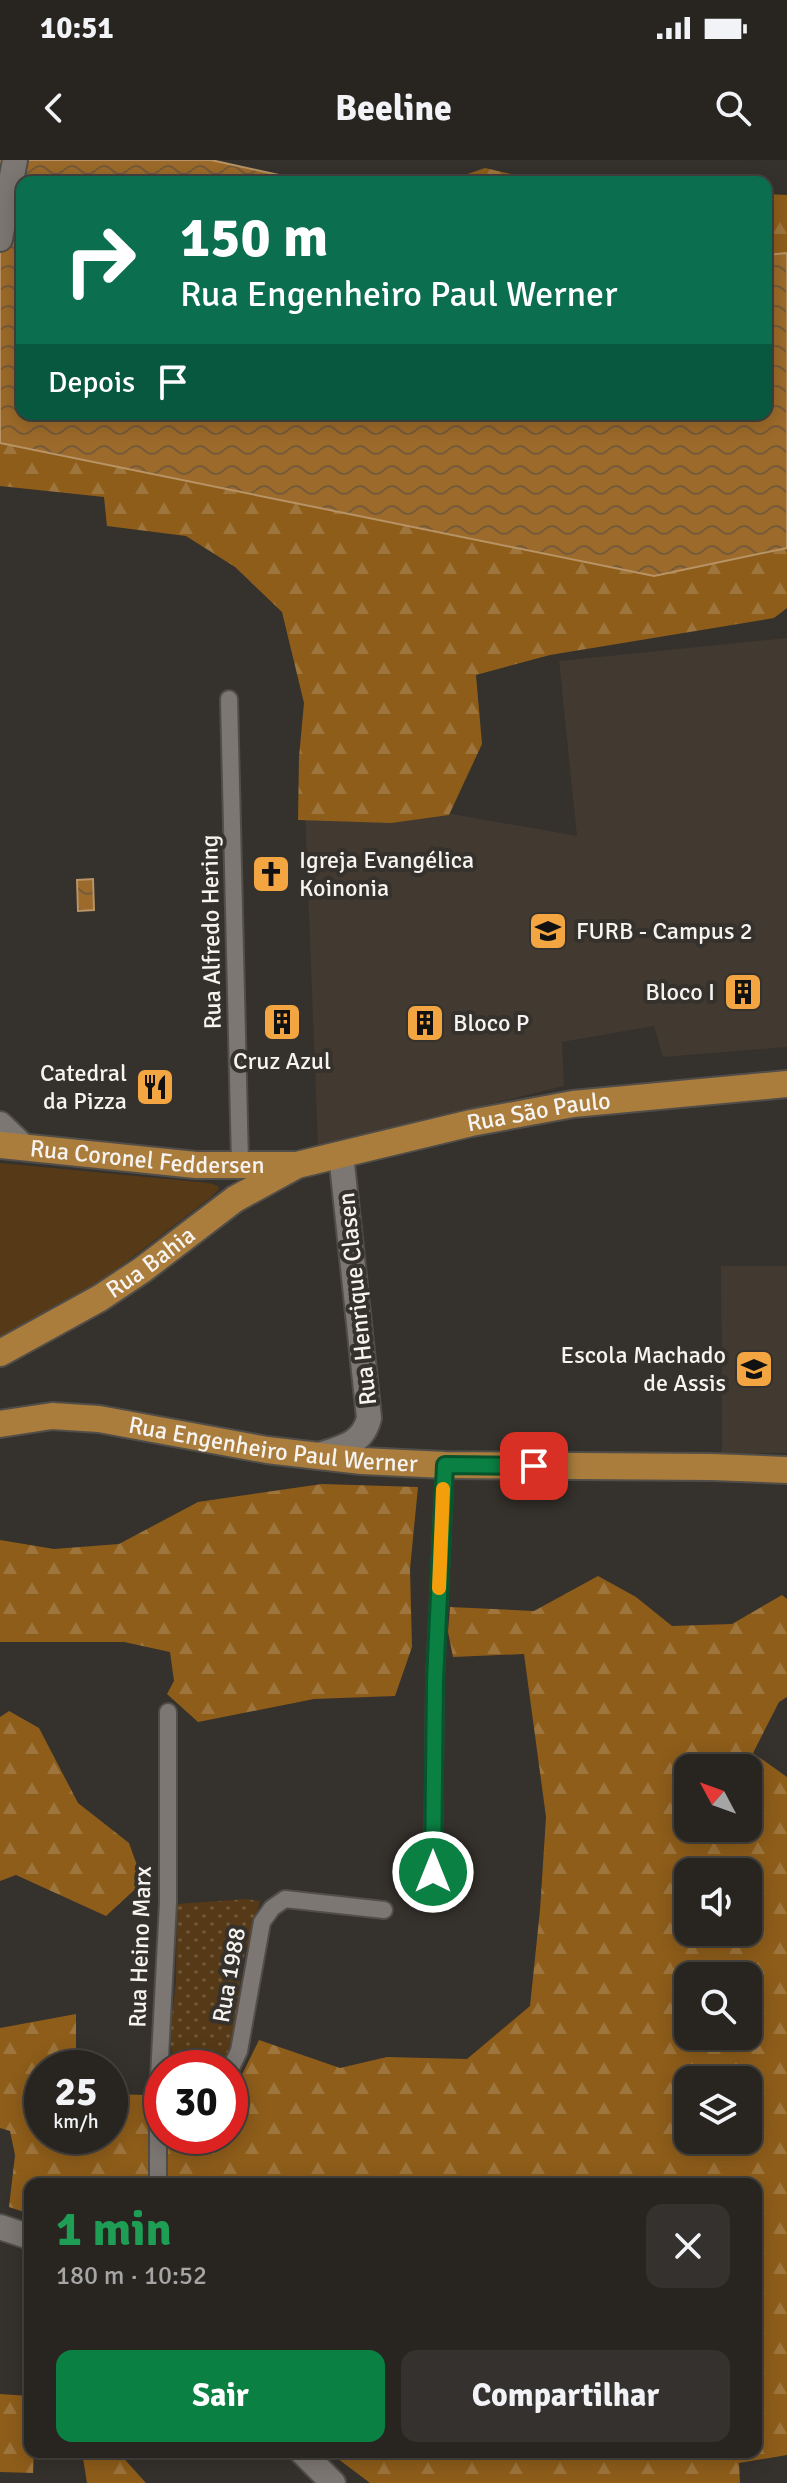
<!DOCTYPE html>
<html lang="pt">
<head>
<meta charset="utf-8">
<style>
	:root { --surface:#282521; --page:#34312e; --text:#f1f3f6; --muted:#a5a5a5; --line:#44423f; --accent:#0b8043 }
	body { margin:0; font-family:Signika,sans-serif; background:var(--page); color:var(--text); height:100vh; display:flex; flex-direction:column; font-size:30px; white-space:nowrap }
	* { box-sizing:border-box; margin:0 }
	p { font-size:26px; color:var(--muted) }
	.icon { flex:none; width:44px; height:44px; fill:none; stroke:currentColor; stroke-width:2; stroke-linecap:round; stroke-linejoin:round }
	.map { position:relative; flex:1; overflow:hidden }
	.sheet { position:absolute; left:24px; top:2018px; width:738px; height:280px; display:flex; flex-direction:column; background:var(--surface); border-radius:16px; box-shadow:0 4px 20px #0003,0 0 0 2px var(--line) }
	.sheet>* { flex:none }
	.guide { position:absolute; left:16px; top:16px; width:756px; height:244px; border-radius:16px; box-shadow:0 4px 20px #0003,0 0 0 2px var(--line); background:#0b6e4f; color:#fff; overflow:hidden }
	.needle { width:52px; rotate:311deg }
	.controls { position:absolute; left:674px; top:1594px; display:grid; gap:16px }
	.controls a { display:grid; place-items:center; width:88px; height:88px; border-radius:16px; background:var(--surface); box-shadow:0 4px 20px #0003,0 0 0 2px var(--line); font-size:40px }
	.speed { position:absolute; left:24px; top:1890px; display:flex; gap:16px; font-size:40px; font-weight:700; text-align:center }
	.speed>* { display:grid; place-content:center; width:104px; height:104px; border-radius:50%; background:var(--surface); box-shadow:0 4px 20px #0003,0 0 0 2px var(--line); line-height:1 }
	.speed small { font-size:20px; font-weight:400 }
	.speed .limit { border:12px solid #d22; background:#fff; color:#111 }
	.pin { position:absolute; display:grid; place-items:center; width:68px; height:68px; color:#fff; margin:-34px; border-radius:16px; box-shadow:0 4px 12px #0006 }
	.me { position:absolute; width:88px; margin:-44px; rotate:0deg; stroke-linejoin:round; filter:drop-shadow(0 0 6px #0008) }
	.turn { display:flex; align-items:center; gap:28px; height:168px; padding:0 32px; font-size:36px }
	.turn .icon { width:104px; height:104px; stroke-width:2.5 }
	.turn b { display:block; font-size:56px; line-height:68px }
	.then { display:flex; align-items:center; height:76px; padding:0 32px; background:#0003; gap:16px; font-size:30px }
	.round { display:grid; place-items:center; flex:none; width:84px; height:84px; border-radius:16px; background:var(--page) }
	.head { display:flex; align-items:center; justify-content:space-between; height:136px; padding:0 32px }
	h1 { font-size:48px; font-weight:800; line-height:60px; color:#1e9e55 }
	.cta { display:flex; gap:16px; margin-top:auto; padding:16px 32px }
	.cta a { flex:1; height:92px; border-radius:16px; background:var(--accent); color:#fff; font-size:32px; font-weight:800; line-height:92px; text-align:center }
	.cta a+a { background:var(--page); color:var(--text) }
	.status { display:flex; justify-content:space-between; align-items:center; height:56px; padding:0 40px; background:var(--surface); direction:ltr }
	.status svg { height:22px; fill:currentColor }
	header { display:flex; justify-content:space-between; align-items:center; height:104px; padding:0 32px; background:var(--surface); font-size:36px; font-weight:800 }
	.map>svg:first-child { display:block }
</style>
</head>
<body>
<div class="status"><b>10:51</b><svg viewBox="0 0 49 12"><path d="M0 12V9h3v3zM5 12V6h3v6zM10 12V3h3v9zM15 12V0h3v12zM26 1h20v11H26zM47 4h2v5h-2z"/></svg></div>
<header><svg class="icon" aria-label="back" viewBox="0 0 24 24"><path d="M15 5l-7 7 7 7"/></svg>Beeline<svg class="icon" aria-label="search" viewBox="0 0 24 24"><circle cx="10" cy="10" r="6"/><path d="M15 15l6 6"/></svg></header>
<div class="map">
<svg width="787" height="2323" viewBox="0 0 787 2323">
	<defs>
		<pattern id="grass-dots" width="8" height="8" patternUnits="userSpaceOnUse" patternTransform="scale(2)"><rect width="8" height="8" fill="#563a17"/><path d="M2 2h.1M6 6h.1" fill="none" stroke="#6f5739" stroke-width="1.8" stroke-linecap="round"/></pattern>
		<pattern id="forest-firs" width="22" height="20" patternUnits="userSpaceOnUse" patternTransform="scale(2)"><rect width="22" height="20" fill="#8e5d1a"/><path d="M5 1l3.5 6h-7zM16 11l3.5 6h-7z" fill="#9e753c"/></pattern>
		<pattern id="water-waves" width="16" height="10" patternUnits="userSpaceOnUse" patternTransform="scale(2)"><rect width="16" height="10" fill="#9c6a2a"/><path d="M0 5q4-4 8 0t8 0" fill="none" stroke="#775b38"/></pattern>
	</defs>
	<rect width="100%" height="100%" fill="#35312c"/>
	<!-- built -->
	<g fill="#423930">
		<polygon points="787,478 787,887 663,897 654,866 562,882 564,926 318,986 304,628 577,676 559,501"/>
		<polygon points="721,1106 787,1106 787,1293 722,1293"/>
	</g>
	<!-- grass -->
	<polygon fill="url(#grass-dots)" points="247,1739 260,1741 242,1804 233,1894 225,1908 173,1908 170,1872 176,1822 177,1744"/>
	<!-- forest -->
	<g fill="url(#forest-firs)" fill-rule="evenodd">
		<polygon points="485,8 546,22 351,22 353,20 450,20"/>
		<polygon points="766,34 787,35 787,93 766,95"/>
		<polygon points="0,283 654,416 787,388 787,448 774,458 550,495 476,515 482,584 449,655 391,663 298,660 299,597 304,543 282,452 235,407 186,376 107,366 104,337 0,326"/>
		<polygon points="322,1324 418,1327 410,1409 412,1487 395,1536 314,1539 198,1562 167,1534 174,1521 170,1492 124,1482 0,1482 0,1380 54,1389 119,1384 198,1342"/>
		<path d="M598,1416L636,1437L672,1466L732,1464L782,1435L787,1439V1537L779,1542L753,1593L787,1617V2295L739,2303L740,2323H370L329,2292H756V2024H30V2054L9,2047L15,1995L10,1971L0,1968V1868L76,1854V1897L80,1908H42V1976H110V1934L147,1935L148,1970L162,1972V1976H230V1939L259,1880L340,1908L387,1897L467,1899L530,1846L540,1750L546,1657L524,1494L453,1497L448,1472L450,1447L534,1451ZM688,1608H748V1668H688ZM688,1712H748V1772H688ZM688,1816H748V1876H688ZM688,1920H748V1980H688Z"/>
		<polygon points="9,1551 39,1568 78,1643 129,1683 143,1722 106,1756 16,1715 0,1721 0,1557"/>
		<polygon points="0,2234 30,2236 30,2292 34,2292 33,2313 0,2312"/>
		<polygon points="82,2292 118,2292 146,2323 87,2323"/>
	</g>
	<!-- park -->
	<polygon fill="#563a17" points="0,1003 209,1023 218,1026 219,1029 210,1038 100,1122 0,1178"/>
	<!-- water -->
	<g fill="url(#water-waves)" stroke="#b79365" stroke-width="2">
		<polygon points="0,0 211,0 311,22 22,22 22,254 766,254 766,95 787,93 787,388 654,416 0,283"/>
		<polygon points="93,719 94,750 78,751 77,720"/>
	</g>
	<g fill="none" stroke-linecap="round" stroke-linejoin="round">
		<defs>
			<g id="street">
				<polyline points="229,539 240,1003"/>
				<polyline points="433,1712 435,1521 445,1305"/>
				<polyline points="230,1910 239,1891 262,1762 272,1748 285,1739 384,1750"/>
				<polyline points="158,2024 158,1936 168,1742 168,1552"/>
			</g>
			<g id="secondary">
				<polyline points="0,79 15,0"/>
				<polyline points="0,964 22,985"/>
				<path d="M319,1295C341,1288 363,1284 369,1258L341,994"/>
				<polyline points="0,2067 30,2077"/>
				<polyline points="302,2292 333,2323"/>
			</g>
			<g id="primary">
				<path id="s1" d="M0,985L196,1005H293"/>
				<path id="s2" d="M0,1193L100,1138L142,1110L235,1039L297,1005L471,963L573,944L787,924"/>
				<path id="s3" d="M0,1264L52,1256L99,1259L267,1290L362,1301L445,1305L712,1307L787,1310"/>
			</g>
		</defs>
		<!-- street casing -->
		<use href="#street" stroke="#514d49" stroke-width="20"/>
		<!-- secondary casing -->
		<use href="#secondary" stroke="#514d49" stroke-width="28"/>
		<!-- primary casing -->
		<use href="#primary" stroke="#514d49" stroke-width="30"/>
		<!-- street -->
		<use href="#street" stroke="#7c7772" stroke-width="16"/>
		<!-- secondary -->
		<use href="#secondary" stroke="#7c7772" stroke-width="24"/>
		<!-- primary -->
		<use href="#primary" stroke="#aa7d3d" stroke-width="26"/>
	</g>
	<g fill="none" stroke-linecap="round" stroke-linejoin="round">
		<defs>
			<polyline id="route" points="433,1712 435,1521 445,1305 534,1306"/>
		</defs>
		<!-- route casing -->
		<use href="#route" stroke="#07532c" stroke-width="20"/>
		<!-- route -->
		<use href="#route" stroke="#0b8043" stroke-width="14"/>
		<!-- slow -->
		<polyline stroke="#f59e0b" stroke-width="14" points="439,1428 443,1329"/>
	</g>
	<!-- icons -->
	<defs>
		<symbol id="church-square" viewBox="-11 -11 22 22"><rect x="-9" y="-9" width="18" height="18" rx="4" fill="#f2a541" stroke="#35312c"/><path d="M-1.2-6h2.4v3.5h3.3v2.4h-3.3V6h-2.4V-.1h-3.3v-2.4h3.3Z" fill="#111"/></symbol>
		<symbol id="university-square" viewBox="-11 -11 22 22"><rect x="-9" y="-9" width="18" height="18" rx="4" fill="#f2a541" stroke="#35312c"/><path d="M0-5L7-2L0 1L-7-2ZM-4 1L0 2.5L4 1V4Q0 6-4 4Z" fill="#111"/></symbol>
		<symbol id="building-square" viewBox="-11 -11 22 22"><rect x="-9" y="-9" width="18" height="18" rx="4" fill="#f2a541" stroke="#35312c"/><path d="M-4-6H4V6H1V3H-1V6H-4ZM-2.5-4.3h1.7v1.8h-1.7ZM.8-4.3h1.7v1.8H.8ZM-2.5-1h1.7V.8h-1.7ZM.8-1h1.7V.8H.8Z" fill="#111"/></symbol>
		<symbol id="restaurant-square" viewBox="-11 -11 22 22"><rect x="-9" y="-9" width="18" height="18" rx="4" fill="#f2a541" stroke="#35312c"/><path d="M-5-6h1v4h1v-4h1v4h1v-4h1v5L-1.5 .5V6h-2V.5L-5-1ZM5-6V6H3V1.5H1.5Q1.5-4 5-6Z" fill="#111"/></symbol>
		<symbol id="school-square" viewBox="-11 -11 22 22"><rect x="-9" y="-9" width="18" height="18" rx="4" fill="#f2a541" stroke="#35312c"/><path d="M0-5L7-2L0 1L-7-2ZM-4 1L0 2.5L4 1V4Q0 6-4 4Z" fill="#111"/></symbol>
	</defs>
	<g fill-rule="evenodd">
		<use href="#church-square" x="249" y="692" width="44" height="44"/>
		<use href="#university-square" x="526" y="749" width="44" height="44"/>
		<use href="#building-square" x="721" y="810" width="44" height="44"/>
		<use href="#building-square" x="260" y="840" width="44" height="44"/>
		<use href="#building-square" x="403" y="841" width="44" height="44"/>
		<use href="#restaurant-square" x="133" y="905" width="44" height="44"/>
		<use href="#school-square" x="732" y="1187" width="44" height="44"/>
	</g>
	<g text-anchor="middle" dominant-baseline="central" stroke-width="8" stroke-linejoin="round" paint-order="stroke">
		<!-- poi labels -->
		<g font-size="24" fill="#f6f3f0" stroke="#35312c" text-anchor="start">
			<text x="299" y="700">Igreja Evangélica<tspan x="299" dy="28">Koinonia</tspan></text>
			<text x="576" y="771">FURB - Campus 2</text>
			<text x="715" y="832" text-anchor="end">Bloco I</text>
			<text x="453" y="863">Bloco P</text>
			<text x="282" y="901" text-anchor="middle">Cruz Azul</text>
			<text x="127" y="913" text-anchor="end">Catedral<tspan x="127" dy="28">da Pizza</tspan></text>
			<text x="726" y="1195" text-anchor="end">Escola Machado<tspan x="726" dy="28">de Assis</tspan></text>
		</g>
		<!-- street labels -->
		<g font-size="24" fill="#f6f3f0" stroke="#35312c">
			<text transform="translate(211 772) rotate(-91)">Rua Alfredo Hering</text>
			<text stroke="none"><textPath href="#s2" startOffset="600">Rua São Paulo</textPath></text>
			<text stroke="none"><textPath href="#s1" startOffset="148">Rua Coronel Feddersen</textPath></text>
			<text stroke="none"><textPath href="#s2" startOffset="176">Rua Bahia</textPath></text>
			<text transform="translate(357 1139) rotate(-96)">Rua Henrique Clasen</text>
			<text stroke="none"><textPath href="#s3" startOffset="276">Rua Engenheiro Paul Werner</textPath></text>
			<text transform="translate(140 1787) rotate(-88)">Rua Heino Marx</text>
			<text transform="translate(229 1815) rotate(-80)">Rua 1988</text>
		</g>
	</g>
</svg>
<div class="controls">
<a><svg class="needle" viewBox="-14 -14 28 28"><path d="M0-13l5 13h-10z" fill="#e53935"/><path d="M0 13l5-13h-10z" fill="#a5a5a5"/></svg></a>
<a><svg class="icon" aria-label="sound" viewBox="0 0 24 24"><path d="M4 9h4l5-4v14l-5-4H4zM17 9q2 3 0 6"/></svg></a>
<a><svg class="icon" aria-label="search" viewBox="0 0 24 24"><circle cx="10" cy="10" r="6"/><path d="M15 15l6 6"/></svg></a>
<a><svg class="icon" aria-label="layers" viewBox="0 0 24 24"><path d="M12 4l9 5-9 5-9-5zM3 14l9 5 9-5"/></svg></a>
</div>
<div class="speed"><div>25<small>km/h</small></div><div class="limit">30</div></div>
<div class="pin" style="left:534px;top:1306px;background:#d93025"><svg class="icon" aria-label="arrive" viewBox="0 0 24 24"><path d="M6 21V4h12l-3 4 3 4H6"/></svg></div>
<svg class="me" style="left:433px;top:1712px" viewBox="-20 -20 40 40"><circle r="17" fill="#0b8043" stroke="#fff" stroke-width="3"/><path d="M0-11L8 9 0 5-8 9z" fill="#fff"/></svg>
<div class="guide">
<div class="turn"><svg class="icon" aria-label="right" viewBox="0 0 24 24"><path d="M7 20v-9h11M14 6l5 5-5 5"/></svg><div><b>150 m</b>Rua Engenheiro Paul Werner</div></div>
<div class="then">Depois<svg class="icon" aria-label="arrive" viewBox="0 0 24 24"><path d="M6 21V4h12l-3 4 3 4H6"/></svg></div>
</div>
<section class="sheet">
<div class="head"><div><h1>1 min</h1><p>180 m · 10:52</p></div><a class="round"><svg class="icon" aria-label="close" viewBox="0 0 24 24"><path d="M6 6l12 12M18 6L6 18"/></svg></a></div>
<div class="cta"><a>Sair</a><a>Compartilhar</a></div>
</section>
</div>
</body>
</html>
